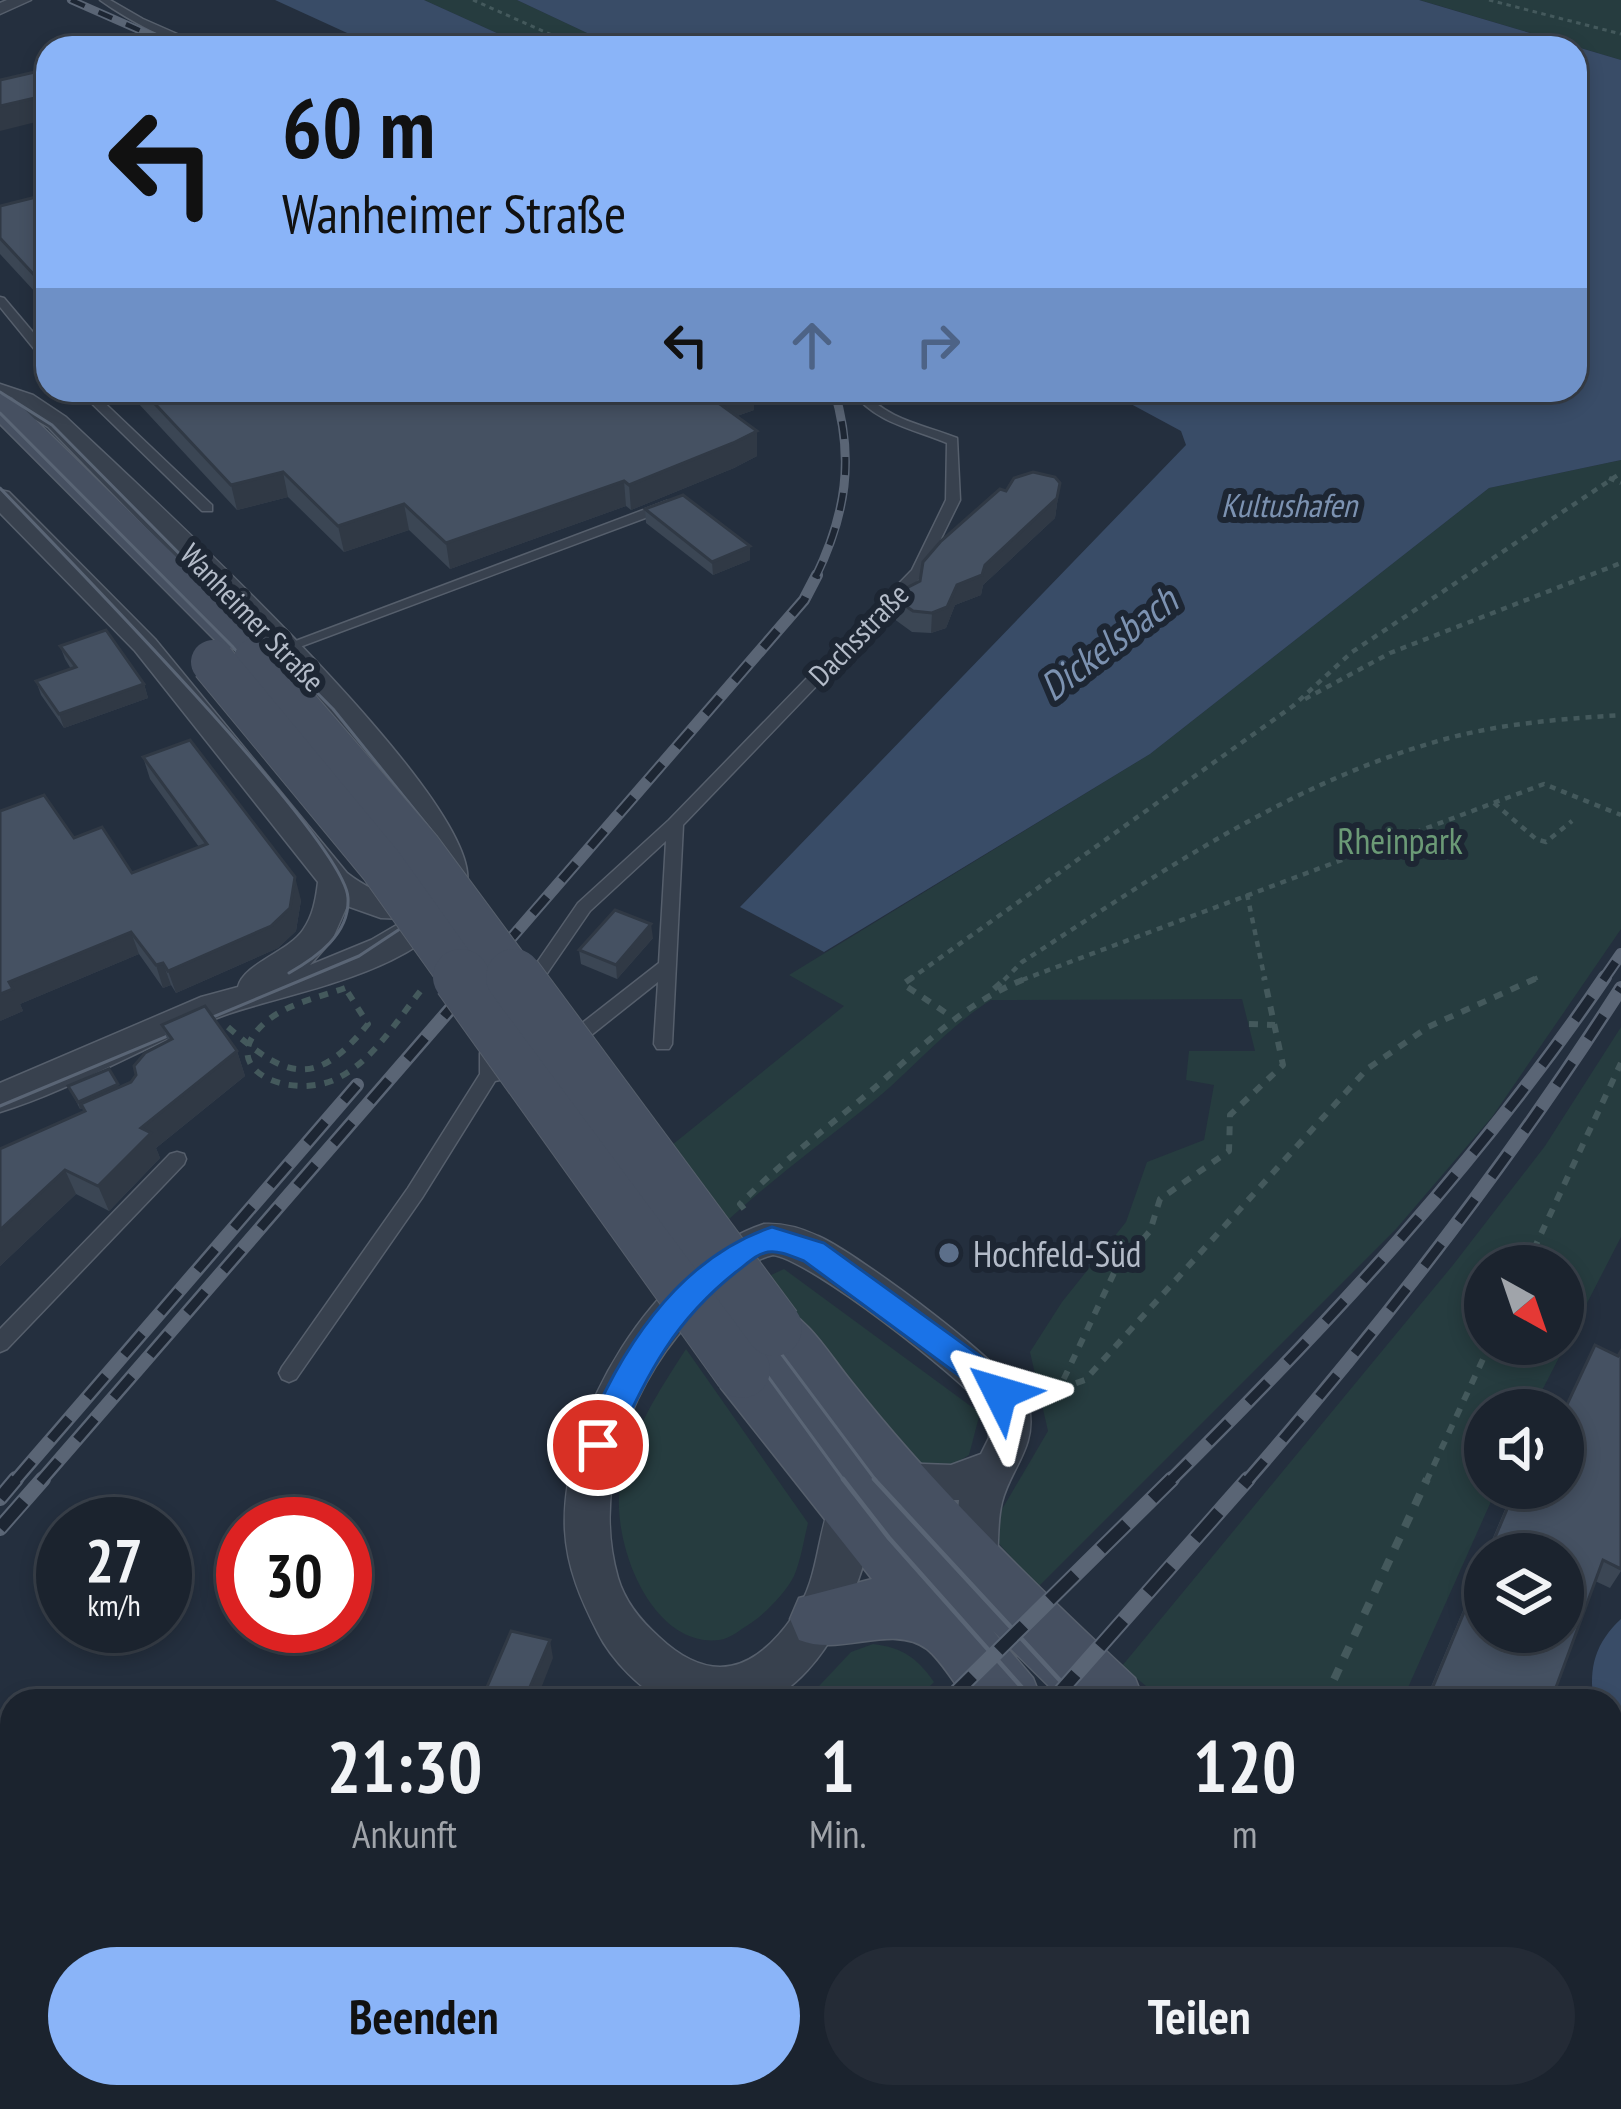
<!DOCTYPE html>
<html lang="de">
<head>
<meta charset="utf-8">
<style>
	:root { --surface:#1b232e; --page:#242b36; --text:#f1f3f6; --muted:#a0a4aa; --line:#39404a; --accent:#8ab4f8 }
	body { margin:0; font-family:"PT Sans Narrow",sans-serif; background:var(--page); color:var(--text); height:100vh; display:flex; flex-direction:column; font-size:45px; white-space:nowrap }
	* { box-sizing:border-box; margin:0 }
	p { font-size:39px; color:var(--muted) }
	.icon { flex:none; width:66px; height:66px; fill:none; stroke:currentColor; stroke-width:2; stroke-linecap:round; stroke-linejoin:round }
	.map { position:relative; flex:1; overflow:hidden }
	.panel { position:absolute; left:0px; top:1689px; width:1623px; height:420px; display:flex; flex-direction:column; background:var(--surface); border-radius:36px 36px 0 0; box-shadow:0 6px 18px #0003,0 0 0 3px var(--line) }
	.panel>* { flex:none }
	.top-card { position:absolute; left:36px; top:36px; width:1551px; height:366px; border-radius:36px; box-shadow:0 6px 18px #0003,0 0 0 3px var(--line); background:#8ab4f8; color:#111; overflow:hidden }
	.needle { width:78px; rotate:140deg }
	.fabs { position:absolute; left:1464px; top:1245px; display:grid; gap:24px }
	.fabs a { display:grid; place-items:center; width:120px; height:120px; border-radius:50%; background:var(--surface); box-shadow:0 6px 18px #0003,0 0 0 3px var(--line); font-size:60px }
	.speed { position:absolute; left:36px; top:1497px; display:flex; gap:24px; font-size:60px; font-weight:700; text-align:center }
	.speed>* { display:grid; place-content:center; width:156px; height:156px; border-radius:50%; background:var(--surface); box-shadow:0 6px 18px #0003,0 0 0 3px var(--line); line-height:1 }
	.speed small { font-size:30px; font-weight:400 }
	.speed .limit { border:18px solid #d22; background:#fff; color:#111 }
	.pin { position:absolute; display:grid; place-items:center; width:102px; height:102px; color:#fff; margin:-51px; border:6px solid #fff; border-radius:50%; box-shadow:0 3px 12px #0007 }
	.me { position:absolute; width:132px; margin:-66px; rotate:310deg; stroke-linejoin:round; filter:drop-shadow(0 0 9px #0008) }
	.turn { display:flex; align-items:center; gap:42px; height:252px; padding:0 48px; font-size:54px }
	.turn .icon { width:156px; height:156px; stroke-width:2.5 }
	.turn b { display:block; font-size:84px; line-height:102px }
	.lanes { display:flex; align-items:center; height:114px; padding:0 48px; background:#0003; justify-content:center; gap:60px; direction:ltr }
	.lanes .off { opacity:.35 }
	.eta { display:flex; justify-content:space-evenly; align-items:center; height:204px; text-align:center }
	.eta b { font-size:72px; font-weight:600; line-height:84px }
	.primary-button { display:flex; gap:24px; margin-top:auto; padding:24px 48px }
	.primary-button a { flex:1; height:138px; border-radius:72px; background:var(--accent); color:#111; font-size:48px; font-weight:600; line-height:138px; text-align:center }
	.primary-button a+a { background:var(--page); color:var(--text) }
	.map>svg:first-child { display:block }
</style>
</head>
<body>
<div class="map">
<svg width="1621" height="2109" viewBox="0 0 1621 2109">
	<rect width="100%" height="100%" fill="#242f3e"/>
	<!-- green -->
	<g fill="#263c3f" fill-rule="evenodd">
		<polygon points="424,0 517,0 619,48 530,48"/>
		<polygon points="1419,0 1621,0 1621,60 1440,6"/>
		<path d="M1621,460V929L1492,1117L1396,1229L1038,1587L993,1537L1001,1511L1048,1431L1030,1352L1062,1302L1126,1222L1147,1162L1204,1140L1214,1085L1186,1080L1189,1051H1255L1242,999L991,1000C943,1030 909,1074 864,1109C818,1146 771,1180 727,1221L672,1145L844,1006L789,975L1150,754L1489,488Z"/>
		<path d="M1621,1027V1237L1532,1410H1485V1488H1497L1402,1701H1164L1122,1666L1453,1265L1545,1146ZM1485,1266H1563V1344H1485Z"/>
		<path d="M784,1269L980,1413L969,1455C955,1464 942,1472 925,1466C886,1453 798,1315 769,1276Z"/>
		<path d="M686,1349L808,1523C804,1539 801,1560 794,1576C786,1592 766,1613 751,1623C741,1629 730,1639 719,1640C649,1648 609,1536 621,1481C631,1434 660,1389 686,1349Z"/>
		<path d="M873,1644C903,1648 916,1657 934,1682L915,1701H805L851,1652Z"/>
		<polygon points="749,2097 915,2097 908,2109 739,2109"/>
	</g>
	<!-- water -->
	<g fill="#394c67">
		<polygon points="275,0 424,0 530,48 380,48"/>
		<polygon points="517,0 1419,0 1621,60 1621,460 1489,488 1150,754 824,952 740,907 1186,445 1181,431 1105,390 1575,390 1575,48 619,48"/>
		<path d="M1621,1619V1758L1611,1743V1701H1594C1588,1668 1596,1642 1621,1619Z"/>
	</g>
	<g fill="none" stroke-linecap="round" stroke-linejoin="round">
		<defs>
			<g id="lane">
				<path d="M100,0H110L143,19L209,48C177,48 125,18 100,0Z"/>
				<polygon points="0,297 4,298 48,350 48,362 44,361 0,307"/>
				<polygon points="78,390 91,390 212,505 212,511 202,511"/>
				<path d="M851,390H863C886,420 925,425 957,438L960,500L923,575L683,825L672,1044L669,1049H657L654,1044L658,982L575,1048H563L560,1043L563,1038L659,963L666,841L590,911L537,988H525L522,984L525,980L578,903L669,820L912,570L946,500L947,443C911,428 875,423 851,390Z"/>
				<polygon points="667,501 672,502 672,508 289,651 279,651 277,648"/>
				<polygon points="495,1037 504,1044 498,1054 498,1067 518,1063 524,1065 527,1070 524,1075 495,1081 422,1198 296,1379 289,1382 282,1379 279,1373 282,1367 408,1188 480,1074 480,1053 489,1039"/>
				<polygon points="177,1152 184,1154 186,1159 184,1164 7,1349 0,1352 0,1329 170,1154"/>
				<polygon points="1621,1800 1621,1829 1611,1834 1611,1805"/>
				<polygon points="1611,1944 1621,1949 1621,1981 1611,1976"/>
				<polygon points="1151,2097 1180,2097 1174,2109 1145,2109"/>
				<polygon points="1244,2097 1272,2097 1266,2109 1238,2109"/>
			</g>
			<g id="street">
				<polygon points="7,0 31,0 0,14 0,3"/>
				<path d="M0,384L33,395L66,417C133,481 493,806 466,887C440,970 296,990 225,1015C150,1042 78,1088 0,1112V1083L201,997L238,987C243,964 288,952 303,930C313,916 316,899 318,882L135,651L0,513V490L9,492L155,639L347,873C378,897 396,898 433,888V858L421,828L368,756L48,427L0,399ZM347,906L381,918L407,919L371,940L310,965L332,940Z"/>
				<path d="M764,1224C783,1223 801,1228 818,1236C854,1251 1022,1374 1029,1408C1037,1446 1011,1468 1002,1502C995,1530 1002,1557 990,1584L974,1590L958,1584L952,1569L959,1500L898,1501L883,1496L876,1482L883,1468L898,1463L951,1465L981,1454L989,1438L987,1410C960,1377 811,1260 773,1255C745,1261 721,1290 701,1310C633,1376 591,1484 618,1578C625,1602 641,1621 659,1637C711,1686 755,1672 794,1615C820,1579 816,1533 834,1494L850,1488L866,1494C882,1529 855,1592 839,1625C824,1653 795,1693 762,1701C751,1703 737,1701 725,1701C708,1701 687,1704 670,1701C643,1695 610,1657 598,1633C581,1600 567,1568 565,1530C560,1417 655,1260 764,1224Z"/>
			</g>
			<g id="secondary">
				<polygon points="0,394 12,397 252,631 258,640 252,649 224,649 0,424"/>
				<path d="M774,1304C808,1316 828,1353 850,1380C936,1489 1034,1584 1135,1678L1144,1701H1064L993,1631L1033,1678L1042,1701H968C955,1685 942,1661 927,1649C892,1623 841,1657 799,1640L790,1619L799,1598L872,1579L721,1388L713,1370L721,1352L742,1345L758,1351L745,1328L754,1311Z"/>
				<polygon points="1308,2097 1388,2097 1393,2109 1313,2109"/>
				<polygon points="1458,2097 1540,2097 1545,2109 1463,2109"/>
			</g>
		</defs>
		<!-- lane casing -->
		<use href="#lane" stroke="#565f6c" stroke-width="3"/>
		<!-- street casing -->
		<use href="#street" stroke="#565f6c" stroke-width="3"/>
		<!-- secondary casing -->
		<use href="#secondary" stroke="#565f6c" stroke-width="3"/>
		<!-- path-far3 -->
		<g stroke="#44595c" stroke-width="3" stroke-dasharray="4.5 4.5" stroke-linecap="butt">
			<polyline points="473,0 581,48"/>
			<polyline points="1489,0 1621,34"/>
		</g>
		<!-- path-far2 -->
		<g stroke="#44595c" stroke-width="4.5" stroke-dasharray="6 6" stroke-linecap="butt">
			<polyline points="1609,478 1621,483"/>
			<polyline points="1305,699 1390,653 1621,563"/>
			<polyline points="1494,803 1536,839 1546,842 1572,821"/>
			<polyline points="1247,894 1265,980"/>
			<polyline points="909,980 1293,706 1352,652 1621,473"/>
			<path d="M1004,980L1022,962C1157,875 1292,780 1449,738C1505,723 1563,719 1621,715"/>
			<polyline points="1022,980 1544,784 1621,815"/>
			<polyline points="1532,980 1541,976"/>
		</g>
		<!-- path-far1 -->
		<g stroke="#44595c" stroke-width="6" stroke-dasharray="9 9" stroke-linecap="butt">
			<polyline points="913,977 903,984 952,1017"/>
			<polyline points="994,989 1007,977"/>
			<polyline points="1249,1024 1275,1025"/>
			<path d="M228,1027C286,1079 316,1089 368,1024L347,991"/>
			<path d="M744,1209L740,1204C780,1164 816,1136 859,1101C916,1054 960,1003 1030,977"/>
			<polyline points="1526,1266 1621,1063"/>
			<polyline points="1059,1389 1085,1380 1367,1069 1428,1027 1539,977"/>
			<polyline points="1035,1396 1059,1389 1114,1273 1150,1231 1160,1199 1229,1151 1230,1115 1283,1065 1264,977"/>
			<polyline points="1426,1482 1490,1344"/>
		</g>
		<!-- path -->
		<polyline stroke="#44595c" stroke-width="8" stroke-dasharray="12 12" stroke-linecap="butt" points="1324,1701 1427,1479"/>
		<!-- lane -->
		<use href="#lane" fill="#38414e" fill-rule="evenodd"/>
		<!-- street -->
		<use href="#street" fill="#38414e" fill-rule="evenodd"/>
		<!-- secondary -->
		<use href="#secondary" fill="#465061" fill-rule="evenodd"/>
		<!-- tram-far1 -->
		<g stroke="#5a6575" stroke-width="3">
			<polyline points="0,392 52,425 333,709 430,829 441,862 441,881 421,915 359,956 0,1106"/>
			<polyline points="0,413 232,646 407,853 877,1482"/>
			<path d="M0,488C55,546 346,841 348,898C350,934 317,957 289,973"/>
			<polyline points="223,660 355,817"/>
			<polyline points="457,950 845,1482"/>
		</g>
		<!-- tram -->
		<g stroke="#5a6575" stroke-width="4.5">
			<polyline points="843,1479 889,1538 1034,1701"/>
			<polyline points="874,1479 1079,1701"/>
			<polyline points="1395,2097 1405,2109"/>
			<polyline points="1459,2097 1470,2109"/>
		</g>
		<defs>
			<polyline id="rail-far4" points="71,0 180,48"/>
			<path id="rail-far3" d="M815,578C846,515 855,458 834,390"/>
			<g id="rail-far2">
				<polyline points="475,980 804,600 817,575"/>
				<polyline points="1603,980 1621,954"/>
			</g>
			<g id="rail-far1">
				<polyline points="14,1482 357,1085"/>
				<polyline points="40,1482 478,977"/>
				<path d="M1169,1482C1328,1324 1479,1162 1605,977"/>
				<path d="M1246,1482C1383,1325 1509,1163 1621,988"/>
			</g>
			<g id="rail">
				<polyline points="0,1498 16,1479"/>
				<polyline points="0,1528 43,1479"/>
				<polyline points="947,1701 1172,1479"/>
				<polyline points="1052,1701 1248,1479"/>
				<polyline points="557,2109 568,2097"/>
				<polyline points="699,2109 709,2097"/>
			</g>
		</defs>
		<!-- rail-far4 casing -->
		<use href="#rail-far4" stroke="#5a6575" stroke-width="8"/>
		<!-- rail-far3 casing -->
		<use href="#rail-far3" stroke="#5a6575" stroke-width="9"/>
		<!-- rail-far2 casing -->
		<use href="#rail-far2" stroke="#5a6575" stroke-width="12"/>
		<!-- rail-far1 casing -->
		<use href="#rail-far1" stroke="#5a6575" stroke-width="14"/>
		<!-- rail casing -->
		<use href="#rail" stroke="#5a6575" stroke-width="16"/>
		<!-- rail-far4 -->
		<use href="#rail-far4" stroke="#1d2633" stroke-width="4.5" stroke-dasharray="15" stroke-linecap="butt"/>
		<!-- rail-far3 -->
		<use href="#rail-far3" stroke="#1d2633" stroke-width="6" stroke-dasharray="18" stroke-linecap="butt"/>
		<!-- rail-far2 -->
		<use href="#rail-far2" stroke="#1d2633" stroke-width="8" stroke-dasharray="22" stroke-linecap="butt"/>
		<!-- rail-far1 -->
		<use href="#rail-far1" stroke="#1d2633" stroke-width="9" stroke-dasharray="28" stroke-linecap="butt"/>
		<!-- rail -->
		<use href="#rail" stroke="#1d2633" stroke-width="12" stroke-dasharray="36" stroke-linecap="butt"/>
		<defs>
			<g id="secondary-bridge-far1">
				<polyline points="256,660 419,849 516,980"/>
				<polyline points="213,662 381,865 463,980"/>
			</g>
			<g id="secondary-bridge">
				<polyline points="461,977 742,1370"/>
				<polyline points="514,977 774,1328"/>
			</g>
		</defs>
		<!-- secondary-bridge-far1 casing -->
		<use href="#secondary-bridge-far1" stroke="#565f6c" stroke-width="46" stroke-linecap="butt"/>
		<!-- secondary-bridge casing -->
		<use href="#secondary-bridge" stroke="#565f6c" stroke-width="58" stroke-linecap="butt"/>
		<!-- path-bridge -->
		<path stroke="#44595c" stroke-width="6" stroke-dasharray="9 9" stroke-linecap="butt" d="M345,988C320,997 290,1003 268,1020C208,1069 294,1103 340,1077C375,1058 398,1019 422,989"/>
		<!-- secondary-bridge-far1 -->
		<use href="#secondary-bridge-far1" stroke="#465061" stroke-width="44"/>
		<!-- secondary-bridge -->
		<use href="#secondary-bridge" stroke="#465061" stroke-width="56"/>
	</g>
	<!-- wall -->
	<g fill="#3b4654">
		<polygon points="48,194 48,306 0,254 0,206"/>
		<polygon points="126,390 754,390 754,410 737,416 757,456 734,468 631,510 626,506 450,569 409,530 344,552 288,497 237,510"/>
		<polygon points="1060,483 1055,518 983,585 981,595 955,605 946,628 931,633 912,632 890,616 891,596 920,581 1006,491"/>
		<polygon points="645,509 750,546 750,560 713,575 646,523"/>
		<polygon points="60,646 144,684 148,698 64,728 41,695 36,681 71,669 65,659"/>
		<polygon points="143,757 301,900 296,931 278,948 176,993 171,985 163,988 139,954 20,1004 23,1011 0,1021 74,838 132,873 199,847 150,779"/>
		<polygon points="653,938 617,979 581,964 579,950"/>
		<polygon points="162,1025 237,1051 245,1076 156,1148 160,1158 109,1211 76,1194 0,1266 0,1149 84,1111 83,1108 80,1109 68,1086 119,1087 131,1082 168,1041"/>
		<polygon points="1621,1350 1621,1571 1610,1588 1595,1581 1551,1701 1425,1701 1485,1558 1485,1632 1563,1554 1486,1554 1514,1488 1563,1488"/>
		<polygon points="1621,1878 1621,1910 1611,1899 1611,1890"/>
	</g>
	<!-- shaded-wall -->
	<g fill="#303945">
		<polygon points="48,95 48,119 0,131 0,106"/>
		<polygon points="741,390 754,390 754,410 714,424 713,399"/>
		<polygon points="757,431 757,456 734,468 631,510 629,485"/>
		<polygon points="283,472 288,497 237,510 231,485"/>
		<polygon points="624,481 626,506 450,569 446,543"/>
		<polygon points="1060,483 1055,518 983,585 981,595 955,605 946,628 931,633 932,613 957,585"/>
		<polygon points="404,504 409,530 344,552 338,526"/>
		<polygon points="750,546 750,560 713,575 712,562"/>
		<polygon points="144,684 148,698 64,728 59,714"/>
		<polygon points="295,877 301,900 296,931 278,948 176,993 168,971"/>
		<polygon points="651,924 653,938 617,979 616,965"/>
		<polygon points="131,932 139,954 20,1004 23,1011 0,1021 0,994 9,982"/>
		<polygon points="163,963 171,985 163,988 156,965"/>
		<polygon points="237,1051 245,1076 156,1148 160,1158 109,1211 98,1186 141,1128"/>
		<polygon points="118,1084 121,1091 80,1109 78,1102"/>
		<polygon points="65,1170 76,1194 0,1266 0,1230"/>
		<polygon points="550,1640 553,1658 536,1701 524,1701"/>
	</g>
	<!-- building -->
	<g fill="#455162" stroke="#303945" stroke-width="3">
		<polygon points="48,69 48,95 0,106 0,80"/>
		<polygon points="48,194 48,290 0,238 0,206"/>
		<polygon points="142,390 741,390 713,399 757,431 733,443 629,485 624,481 446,543 404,504 338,526 283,472 231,485"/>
		<polygon points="1033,472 1055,477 1060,483 1057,498 985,565 982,575 957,585 947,607 932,613 913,611 891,596 920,581 923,562 941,541 1000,489 1006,491 1014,478"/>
		<polygon points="683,495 750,546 712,562 645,509"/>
		<polygon points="106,630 144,684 59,714 36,681 76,667 60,646"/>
		<polygon points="190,740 295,877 290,908 271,926 168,971 163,963 156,965 131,932 9,982 13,989 0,994 0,811 44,795 74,838 102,827 132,873 207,844 143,757"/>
		<polygon points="615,910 651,924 616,965 579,950"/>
		<polygon points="205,1006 237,1051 141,1128 151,1133 98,1186 65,1170 0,1230 0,1149 85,1111 81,1104 131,1082 136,1075 134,1066 145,1053 172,1039 162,1025"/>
		<polygon points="109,1069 118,1084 78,1102 68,1086"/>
		<polygon points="1595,1345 1618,1356 1621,1351 1621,1569 1603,1560 1551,1701 1427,1701 1485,1562 1485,1632 1563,1632 1563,1554 1488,1554 1516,1488 1563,1488 1563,1413"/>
		<polygon points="511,1631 550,1640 524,1701 481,1701"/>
		<polygon points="907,2097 1096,2097 1089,2109 900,2109"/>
	</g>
	<!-- route -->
	<path fill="#1a73e8" stroke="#114b97" stroke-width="3" d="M772,1227L824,1243L987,1361L1016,1393L1011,1403C990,1410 979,1394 965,1380L804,1261C793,1257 779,1250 768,1252C756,1254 746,1265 736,1272C668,1326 646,1380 610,1455L598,1460L587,1455L582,1445C616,1355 676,1259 772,1227Z"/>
	<!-- markers -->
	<circle fill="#5c6f8a" stroke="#1d2633" stroke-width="4.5" cx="949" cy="1253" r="12"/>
	<g text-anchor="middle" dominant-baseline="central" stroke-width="12" stroke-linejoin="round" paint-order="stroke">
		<!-- far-street labels -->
		<g font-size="30" fill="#b4bcc9" stroke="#1d2633">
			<text transform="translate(253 617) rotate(46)">Wanheimer Straße</text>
			<text transform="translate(858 634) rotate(-46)">Dachsstraße</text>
		</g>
		<!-- far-water labels -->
		<g font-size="33" font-style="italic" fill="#7c92b1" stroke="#1d2633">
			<text x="1289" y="504">Kultushafen</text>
		</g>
		<!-- park labels -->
		<g font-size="36" fill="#6b9a76" stroke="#1d2633">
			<text x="1400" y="840">Rheinpark</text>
		</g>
		<!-- poi labels -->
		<g font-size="36" fill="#b4bcc9" stroke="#1d2633" text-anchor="start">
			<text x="973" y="1253">Hochfeld-Süd</text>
		</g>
		<!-- water labels -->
		<g font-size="39" font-style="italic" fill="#7c92b1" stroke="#1d2633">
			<text transform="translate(1108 643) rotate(-37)">Dickelsbach</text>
		</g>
	</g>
</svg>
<div class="fabs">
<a><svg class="needle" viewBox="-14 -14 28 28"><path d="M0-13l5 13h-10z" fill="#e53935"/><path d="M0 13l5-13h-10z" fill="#a0a4aa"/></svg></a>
<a><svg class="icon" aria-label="sound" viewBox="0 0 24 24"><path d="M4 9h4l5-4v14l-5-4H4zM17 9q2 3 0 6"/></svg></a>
<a><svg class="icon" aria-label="layers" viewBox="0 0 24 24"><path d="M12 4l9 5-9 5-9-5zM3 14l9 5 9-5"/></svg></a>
</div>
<div class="speed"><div>27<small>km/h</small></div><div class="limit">30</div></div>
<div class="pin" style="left:598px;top:1445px;background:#d93025"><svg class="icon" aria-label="arrive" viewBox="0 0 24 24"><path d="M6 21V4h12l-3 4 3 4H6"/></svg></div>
<svg class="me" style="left:1000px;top:1393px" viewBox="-20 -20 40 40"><path d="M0-17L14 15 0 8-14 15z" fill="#1a73e8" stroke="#fff" stroke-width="4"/></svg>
<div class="top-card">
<div class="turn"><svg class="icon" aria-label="left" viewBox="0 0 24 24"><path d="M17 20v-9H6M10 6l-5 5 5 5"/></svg><div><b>60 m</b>Wanheimer Straße</div></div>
<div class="lanes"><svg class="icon" aria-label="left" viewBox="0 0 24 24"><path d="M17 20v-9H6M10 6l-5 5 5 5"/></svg><svg class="icon off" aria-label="ahead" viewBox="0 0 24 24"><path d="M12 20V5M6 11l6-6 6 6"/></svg><svg class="icon off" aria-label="right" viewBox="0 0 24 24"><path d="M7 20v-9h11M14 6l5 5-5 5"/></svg></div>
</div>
<section class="panel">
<div class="eta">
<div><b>21:30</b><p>Ankunft</p></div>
<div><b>1</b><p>Min.</p></div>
<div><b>120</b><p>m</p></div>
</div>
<div class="primary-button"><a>Beenden</a><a>Teilen</a></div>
</section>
</div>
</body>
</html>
